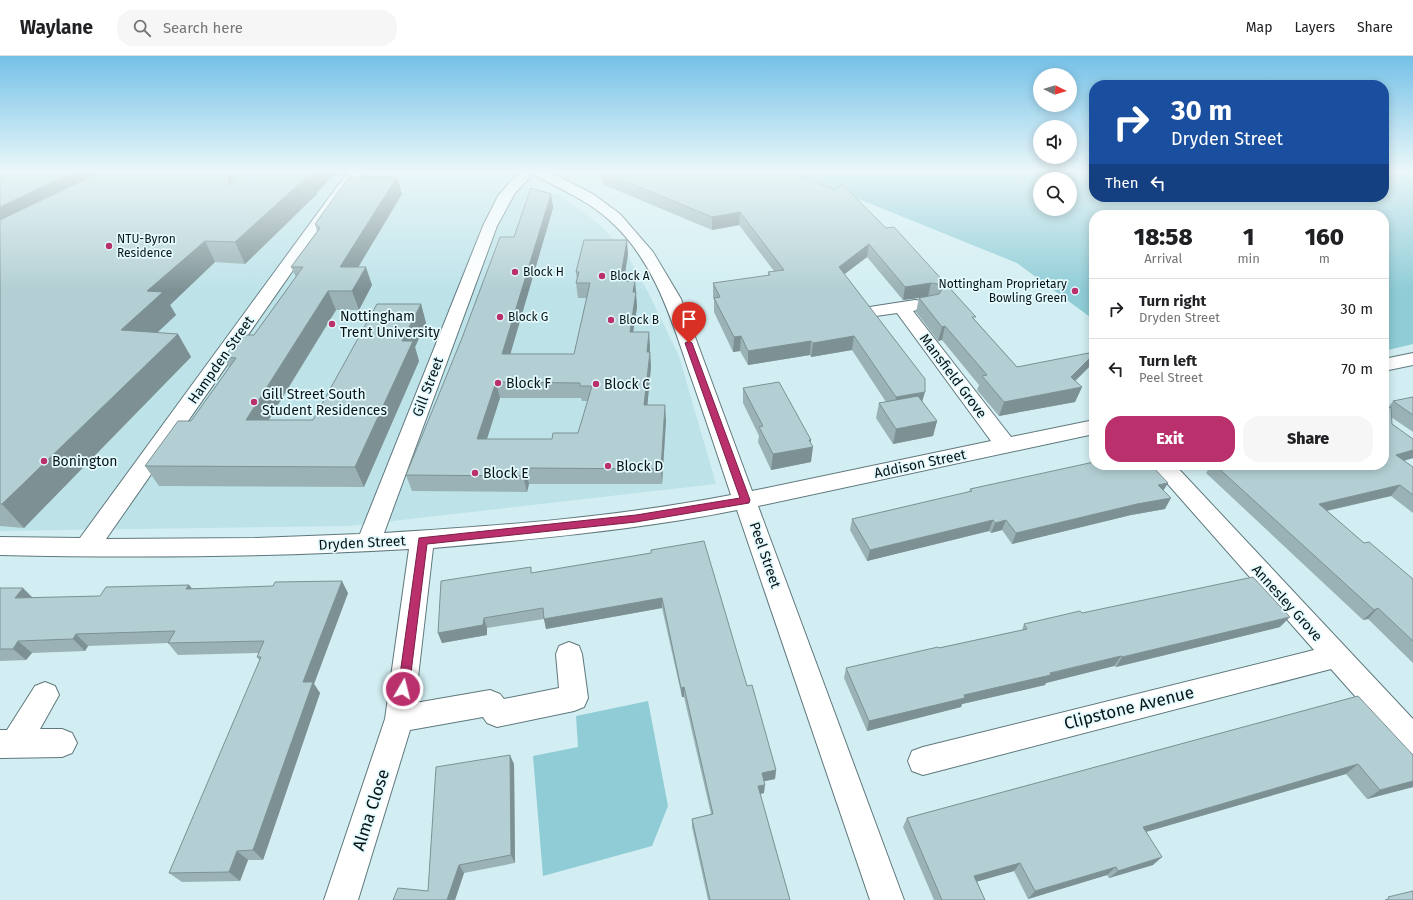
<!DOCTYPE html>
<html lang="en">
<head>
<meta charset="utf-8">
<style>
	:root { --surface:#fff; --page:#f6f6f6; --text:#202124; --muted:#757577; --line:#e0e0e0; --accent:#ba306d }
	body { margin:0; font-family:"Fira Sans",sans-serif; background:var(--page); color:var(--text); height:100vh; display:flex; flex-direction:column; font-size:15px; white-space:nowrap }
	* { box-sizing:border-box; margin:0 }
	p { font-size:13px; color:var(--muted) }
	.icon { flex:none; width:22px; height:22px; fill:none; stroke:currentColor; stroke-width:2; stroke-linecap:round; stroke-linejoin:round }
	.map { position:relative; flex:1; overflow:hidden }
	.drawer { position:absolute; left:1089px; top:154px; width:300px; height:260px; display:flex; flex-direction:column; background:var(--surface); border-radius:16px; box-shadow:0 2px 10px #0003 }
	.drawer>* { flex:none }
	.guide { position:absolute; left:1089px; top:24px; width:300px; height:122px; border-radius:16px; box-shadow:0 2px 10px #0003; background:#1a4fa0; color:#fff; overflow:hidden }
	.needle { width:26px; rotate:95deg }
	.tools { position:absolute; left:1033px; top:12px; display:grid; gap:8px }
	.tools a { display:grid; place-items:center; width:44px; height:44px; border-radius:50%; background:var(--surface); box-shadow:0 2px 10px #0003; font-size:20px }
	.pin { position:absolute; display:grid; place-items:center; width:34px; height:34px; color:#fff; margin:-41px -17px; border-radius:50% 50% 50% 0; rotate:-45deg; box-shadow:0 0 4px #0007 }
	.pin .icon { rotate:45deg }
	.me { position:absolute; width:44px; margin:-22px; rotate:8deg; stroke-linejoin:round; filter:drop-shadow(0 0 3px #0008) }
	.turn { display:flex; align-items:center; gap:14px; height:84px; padding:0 16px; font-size:18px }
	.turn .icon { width:52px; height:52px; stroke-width:2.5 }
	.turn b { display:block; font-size:28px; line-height:34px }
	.then { display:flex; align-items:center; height:38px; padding:0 16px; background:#0003; gap:8px; font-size:15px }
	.eta { display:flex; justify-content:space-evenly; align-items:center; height:68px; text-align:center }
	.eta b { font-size:24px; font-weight:800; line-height:28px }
	.button { display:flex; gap:8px; margin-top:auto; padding:8px 16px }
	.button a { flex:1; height:46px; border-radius:16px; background:var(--accent); color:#fff; font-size:16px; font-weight:800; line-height:46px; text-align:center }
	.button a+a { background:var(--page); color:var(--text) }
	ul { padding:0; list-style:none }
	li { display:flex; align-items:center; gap:12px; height:60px; padding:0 16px; border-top:1px solid var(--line) }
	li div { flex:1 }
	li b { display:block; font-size:15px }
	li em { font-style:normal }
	header { display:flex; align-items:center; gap:24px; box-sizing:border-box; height:56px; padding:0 20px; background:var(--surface); border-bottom:1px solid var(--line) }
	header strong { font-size:19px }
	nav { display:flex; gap:22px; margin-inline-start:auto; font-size:14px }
	.search { width:280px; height:36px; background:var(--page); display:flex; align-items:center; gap:10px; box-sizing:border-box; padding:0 14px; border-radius:16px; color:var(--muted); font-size:15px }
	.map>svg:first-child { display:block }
</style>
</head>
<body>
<header>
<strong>Waylane</strong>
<div class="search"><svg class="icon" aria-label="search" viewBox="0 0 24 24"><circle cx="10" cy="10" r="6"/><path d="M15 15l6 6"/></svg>Search here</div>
<nav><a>Map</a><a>Layers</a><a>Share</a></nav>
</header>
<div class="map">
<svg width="1413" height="844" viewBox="0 0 1413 844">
	<rect width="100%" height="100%" fill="#d2eef2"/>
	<!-- built -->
	<polygon fill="#bde3e9" points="0,116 340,116 335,123 500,124 562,140 602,171 626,197 648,236 679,300 716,428 349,470 0,475"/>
	<!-- green -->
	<g fill="#8fccd6" fill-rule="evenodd">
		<path d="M792,116H1094V141H1384V116H1401L1413,121V288L1384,295V159H1094V264L1017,207ZM1040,123H1070V153H1040Z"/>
		<polygon points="648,645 668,750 652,790 543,820 533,700 578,691 576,660"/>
	</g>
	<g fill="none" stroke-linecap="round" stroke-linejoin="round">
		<defs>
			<g id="minor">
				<path d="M349,116H363L346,138L106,483L256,482L360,478L483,170L498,140L519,116H550L593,138L620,158L653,196L681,243L752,435L991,385L897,257L876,260L870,259L867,255L870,251L876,250L915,244L921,245L924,249L921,253L913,255L1011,381L1094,364V378L758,450L904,844H870L737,454C637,474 535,483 433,492L415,647L490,634L500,638L504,643L559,632L556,598L559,590L569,586L579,590L582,598L588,642L584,651L574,655L497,671L487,667L483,661L410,674L358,844H324L385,663L409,493C273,501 136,502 0,499V481L80,482L336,132ZM533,118C559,133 586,143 608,163C655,204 672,265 691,321C705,361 718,400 731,439C617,461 500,470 384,477L497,170L515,137Z"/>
				<polygon points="1413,297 1413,309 1384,315 1384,303"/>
				<polygon points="1151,409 1175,409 1413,663 1413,698 1403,694 1331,613 923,719 912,715 908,705 912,695 923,691 1314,594"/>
				<polygon points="45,626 55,630 59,639 40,673 62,673 72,677 77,687 72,697 62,701 0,702 0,674 7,674 35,630"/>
			</g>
		</defs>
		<!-- minor casing -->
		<use href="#minor" stroke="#5f787d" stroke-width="2"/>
		<!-- minor -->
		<use href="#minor" fill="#fff" fill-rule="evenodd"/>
	</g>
	<!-- wall -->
	<g fill="#9ab2b5" fill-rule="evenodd">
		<polygon points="0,116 234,116 235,119 317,137 317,138 245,208 215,206 170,249 176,259 157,277 178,278 191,301 24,472 0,470"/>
		<polygon points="601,116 790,116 835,134 842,128 975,264 1017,311 1090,310 1075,325 1082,331 1075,346 999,360 977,334 979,329 942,284 938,285 916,256 919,242 924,241 903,244 867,201 844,218 922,346 937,365 933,380 893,388 876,362 879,347 886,346 852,294 811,301 810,299 748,309 740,295 733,296 714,256 714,244 713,241 713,227 768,220 768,216 774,215 739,169 712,174 602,128"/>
		<polygon points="402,138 358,211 372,229 359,254 336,254 269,364 313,364 421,248 426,267 415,291 419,305 364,431 159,430 145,410 191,365 229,311 224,301 254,279 296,221 291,211 317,175 315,168"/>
		<path d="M551,138L553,152L510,298H574L587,242H578L576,227L577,225L576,216L628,198L624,225H635L637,251L633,276L650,291V296L651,311L647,349L666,364L662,428H529L527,436L412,435L406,419L514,181ZM500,342H581L582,345H588L578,377L552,383H487Z"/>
		<polygon points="743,332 811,384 811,406 771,414 758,386 759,380 743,347"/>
		<polygon points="1413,341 1413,376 1391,361 1392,368 1413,383 1413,402 1404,405 1413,411 1413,457 1391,440 1327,455 1364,487 1413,523 1413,607 1368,563 1363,564 1206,417 1211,409 1384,409 1388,352 1393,345"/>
		<polygon points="970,433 1164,434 1165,453 1131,459 1012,488 1002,474 991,477 989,475 867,505 850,474 852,463 969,436"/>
		<polygon points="651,494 747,630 776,714 775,723 764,725 764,737 760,738 790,844 708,844 692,771 692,763 711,758 684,641 682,641 662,552 546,573 544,563 487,572 487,579 442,587 438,577 533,517 651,497"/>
		<polygon points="189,529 192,532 348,537 314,628 320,637 263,804 248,804 240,825 182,826 169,817 260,605 257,601 258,597 178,599 168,587 88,590 85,595 32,597 26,604 0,605 0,532 33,542 100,540"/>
		<polygon points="1024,568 1280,571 1116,611 1114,610 1046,627 1045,629 962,648 961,651 867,675 844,622 846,612 1022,574"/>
		<polygon points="1358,640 1413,731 1367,743 1346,718 1146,776 1153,809 1109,822 1107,819 1028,843 1014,815 977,825 985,844 934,844 903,771 907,762"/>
		<polygon points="514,708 515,807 464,817 455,844 393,844 428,835"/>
	</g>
	<!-- shaded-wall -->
	<g fill="#7d9194">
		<polygon points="74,116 127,116 0,178 0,151"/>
		<polygon points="228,116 234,116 238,151 229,130"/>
		<polygon points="309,116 337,116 317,137 317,138 245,208 235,186"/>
		<polygon points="397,121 402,138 347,230 340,211"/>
		<polygon points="551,138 553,152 506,313 502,298"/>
		<polygon points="740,156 739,169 712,174 712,161"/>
		<polygon points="627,184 628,198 621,239 620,225"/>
		<polygon points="205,185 215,206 170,249 176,259 135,297 121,274 147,235"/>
		<polygon points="869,188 867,201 837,224 839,211"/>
		<polygon points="366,211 372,229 359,254 352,235"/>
		<polygon points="635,225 637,251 631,291 630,276 633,236"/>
		<polygon points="931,227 928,241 903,244 905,231"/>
		<polygon points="328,235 336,254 256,384 246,364"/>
		<polygon points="421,248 426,267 415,291 419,305 364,431 355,411 402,285"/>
		<polygon points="945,270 942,284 938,285 942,271"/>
		<polygon points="649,276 650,291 648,311 647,296"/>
		<polygon points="178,278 191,301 24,472 2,448"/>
		<polygon points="741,280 740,295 733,296 734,281"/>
		<polygon points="854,280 852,294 811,301 813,287"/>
		<polygon points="811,285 810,299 748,309 748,295"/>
		<polygon points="650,296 651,311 646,364 644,349"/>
		<polygon points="1094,298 1094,301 1090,310 1066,334 1082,331 1075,346 999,360 1004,346 1071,321"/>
		<polygon points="496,326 500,342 482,398 477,383"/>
		<polygon points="925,336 921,350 893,356 896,341"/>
		<polygon points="665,349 666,364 662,428 661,413"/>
		<polygon points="937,365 933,380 893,388 896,373"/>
		<polygon points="809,384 811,384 810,391 813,391 811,406 771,414 773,398"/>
		<polygon points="1413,394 1413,402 1387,409 1396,399"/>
		<polygon points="525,412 529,428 527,436 523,420"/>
		<polygon points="1168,427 1162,437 1158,429"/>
		<polygon points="1400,429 1391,440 1311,458 1319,448"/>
		<polygon points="1171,442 1165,453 1131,459 1012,488 1016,477 1137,448"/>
		<polygon points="993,464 989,475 867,505 870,494"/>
		<polygon points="1006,464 1002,474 991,477 995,467"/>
		<polygon points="342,525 348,537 314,628 320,637 263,804 253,794 303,626"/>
		<polygon points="189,529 198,541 186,533"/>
		<polygon points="23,532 35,544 15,542"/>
		<polygon points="662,542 662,552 546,573 544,563"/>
		<polygon points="1378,552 1368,563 1363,564 1374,554"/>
		<polygon points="1290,561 1280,571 1116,611 1122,601"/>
		<polygon points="484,562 487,572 487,579 442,587 438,577"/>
		<polygon points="76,578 88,590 85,595 73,583"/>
		<polygon points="18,585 32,597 26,604 13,593"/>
		<polygon points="1121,600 1114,610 1046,627 1045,629 962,648 961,651 867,675 869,665 964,639"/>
		<polygon points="684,631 684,641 682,641 681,632"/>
		<polygon points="510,699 514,708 515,807 511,799"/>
		<polygon points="1358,708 1346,718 1135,779 1143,771"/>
		<polygon points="776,714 775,723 761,726 762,717"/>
		<polygon points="1413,725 1413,731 1367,743 1380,734"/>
		<polygon points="765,729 764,737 757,739 758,730"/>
		<polygon points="237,795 248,804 240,825 229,816"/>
		<polygon points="1162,801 1153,809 1109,822 1118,815"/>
		<polygon points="1020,807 1014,815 969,828 974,820"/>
		<polygon points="459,809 464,817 455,844 447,844"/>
		<polygon points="1116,811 1107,819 1028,843 1035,835"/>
	</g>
	<!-- building -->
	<g fill="#b3cfd3" stroke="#7d9194" fill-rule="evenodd">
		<polygon points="0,116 74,116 0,151"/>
		<polygon points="100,116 228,116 229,130 236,116 309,116 308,118 310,118 235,186 205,185 147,235 163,236 121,274 178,278 2,448 0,448 0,164"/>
		<polygon points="603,116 790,116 835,134 842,128 886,172 894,171 976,261 972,261 1017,311 1094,296 1094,298 1071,321 1082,331 1004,346 982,320 987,319 945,270 942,271 919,242 939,238 942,233 938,228 931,227 905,231 869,188 839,211 925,323 925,336 896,341 854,280 813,287 811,285 748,295 741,280 734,281 714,242 720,241 713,227 770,219 768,216 784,214 740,156 712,161"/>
		<polygon points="349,121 397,121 340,211 366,211 352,235 328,235 246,364 313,364 377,248 421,248 402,285 413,285 355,411 145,410 178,365 191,365 236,302 224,301 241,279 254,279 303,211 291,211 320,172 315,168"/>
		<path d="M531,132L551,138L502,298H574L590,227H576L579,216H576L584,184H627L620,225H635L633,236H636L630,276H649L647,296H650L644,349H665L661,413L525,412L523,420L406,419L462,282L500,181H514ZM496,326L580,327V330H592L578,377H553L552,383H477Z"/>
		<polygon points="779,326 811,384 809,384 813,391 773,398 759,371 763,370 743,332"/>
		<polygon points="918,340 937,365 896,373 879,347"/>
		<polygon points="1413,341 1413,359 1393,345"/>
		<polygon points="1391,351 1392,368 1413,383 1413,394 1396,399 1413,411 1413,439 1400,429 1319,448 1364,487 1369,486 1413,523 1413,585 1378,552 1374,554 1215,409 1384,409 1384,353"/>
		<polygon points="1094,406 1094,409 1151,409 1168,427 1158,429 1171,442 1137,448 1016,477 1006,464 995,467 993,464 870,494 852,463 972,435 970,433"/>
		<polygon points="704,485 747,630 752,629 776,714 762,717 765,729 758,730 790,844 710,844 692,763 713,758 684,631 681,632 662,542 544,563 543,552 484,562 483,569 438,577 441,525 531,511 531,517 651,497 651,494"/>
		<polygon points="1253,521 1290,561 1122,601 1121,600 1050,617 1051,619 964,639 965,642 869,665 846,612 938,591 939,592 1027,573 1024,568 1080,555 1082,557"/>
		<polygon points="342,525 303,626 313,626 253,794 237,795 229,816 169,817 261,601 257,601 264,585 168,587 175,575 76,578 73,583 18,585 13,593 0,593 0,532 23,532 15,542 100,540 106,531 189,529 186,533 273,530 275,526"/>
		<polygon points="1358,640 1413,699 1413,725 1380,734 1358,708 1143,771 1162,801 1118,815 1116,811 1035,835 1020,807 974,820 985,844 942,844 907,762"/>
		<polygon points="510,699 511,799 459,809 447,844 393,844 398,832 428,835 436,711"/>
		<polygon points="1413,835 1413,844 1385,844 1389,843 1388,841"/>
	</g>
	<!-- sky -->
	<linearGradient id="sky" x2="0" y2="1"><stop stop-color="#74c1e7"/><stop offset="0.49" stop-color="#ebf7f9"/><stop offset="1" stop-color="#ebf7f9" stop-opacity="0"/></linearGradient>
	<rect width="1413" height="235" fill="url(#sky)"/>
	<!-- route -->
	<polygon fill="#ba306d" stroke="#791f47" points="689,285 692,287 750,444 749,447 636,466 427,488 409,633 407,637 403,639 399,637 398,633 419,482 636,459 740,442 685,287"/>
	<!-- markers -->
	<g fill="#ba306d" stroke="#e3fafe" stroke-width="1.5">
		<circle cx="109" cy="190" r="4"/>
		<circle cx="515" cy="216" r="4"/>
		<circle cx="602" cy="220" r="4"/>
		<circle cx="1075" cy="235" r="4"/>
		<circle cx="500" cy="261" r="4"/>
		<circle cx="611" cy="264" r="4"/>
		<circle cx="332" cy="268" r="4"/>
		<circle cx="498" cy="327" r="4"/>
		<circle cx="596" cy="328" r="4"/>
		<circle cx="254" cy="346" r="4"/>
		<circle cx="44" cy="405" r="4"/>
		<circle cx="608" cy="410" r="4"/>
		<circle cx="475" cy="417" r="4"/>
	</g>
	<g text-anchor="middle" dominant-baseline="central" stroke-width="3.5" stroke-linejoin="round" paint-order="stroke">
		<!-- far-poi labels -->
		<g font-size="12" fill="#0a1415" stroke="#e3fafe" text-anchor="start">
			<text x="117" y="183">NTU-Byron<tspan x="117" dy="14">Residence</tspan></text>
			<text x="523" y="216">Block H</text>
			<text x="610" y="220">Block A</text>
			<text x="1067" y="228" text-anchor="end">Nottingham Proprietary<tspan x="1067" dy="14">Bowling Green</tspan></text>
			<text x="508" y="261">Block G</text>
			<text x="619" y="264">Block B</text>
		</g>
		<!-- poi labels -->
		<g font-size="14" fill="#0a1415" stroke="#e3fafe" text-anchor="start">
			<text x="340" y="260">Nottingham<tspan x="340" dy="16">Trent University</tspan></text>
			<text x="506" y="327">Block F</text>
			<text x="604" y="328">Block C</text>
			<text x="262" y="338">Gill Street South<tspan x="262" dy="16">Student Residences</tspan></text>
			<text x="52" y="405">Bonington</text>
			<text x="616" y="410">Block D</text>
			<text x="483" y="417">Block E</text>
		</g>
		<!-- street labels -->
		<g font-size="14" fill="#0a1415" stroke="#e3fafe">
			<text transform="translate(221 304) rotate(-55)">Hampden Street</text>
			<text transform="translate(953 320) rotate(53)">Mansfield Grove</text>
			<text transform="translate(428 331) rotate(-69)">Gill Street</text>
			<text transform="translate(920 408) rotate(-12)">Addison Street</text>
			<text transform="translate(362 487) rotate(-3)">Dryden Street</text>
			<text transform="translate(765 499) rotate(71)">Peel Street</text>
			<text transform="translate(1287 547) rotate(48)">Annesley Grove</text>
		</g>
		<!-- near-street labels -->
		<g font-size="17" fill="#0a1415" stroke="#e3fafe">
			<text transform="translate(1129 652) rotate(-14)">Clipstone Avenue</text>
			<text transform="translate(371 754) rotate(-72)">Alma Close</text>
		</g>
	</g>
</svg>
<div class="tools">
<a><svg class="needle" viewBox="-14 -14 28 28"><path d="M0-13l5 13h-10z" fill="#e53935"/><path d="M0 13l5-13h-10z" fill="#757577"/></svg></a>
<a><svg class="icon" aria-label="sound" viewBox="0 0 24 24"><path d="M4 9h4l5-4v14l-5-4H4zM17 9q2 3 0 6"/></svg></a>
<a><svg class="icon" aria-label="search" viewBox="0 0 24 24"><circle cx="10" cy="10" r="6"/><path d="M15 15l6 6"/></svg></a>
</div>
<div class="pin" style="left:689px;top:287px;background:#d93025"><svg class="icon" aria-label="arrive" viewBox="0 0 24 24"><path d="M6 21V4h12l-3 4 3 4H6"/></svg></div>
<svg class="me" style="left:403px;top:633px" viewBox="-20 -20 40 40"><circle r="17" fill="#ba306d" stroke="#fff" stroke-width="3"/><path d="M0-11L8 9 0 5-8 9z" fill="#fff"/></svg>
<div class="guide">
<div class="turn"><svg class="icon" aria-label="right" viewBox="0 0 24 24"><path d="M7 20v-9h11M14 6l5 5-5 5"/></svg><div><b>30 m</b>Dryden Street</div></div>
<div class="then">Then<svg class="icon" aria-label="left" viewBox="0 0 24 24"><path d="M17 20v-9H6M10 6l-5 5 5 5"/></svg></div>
</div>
<section class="drawer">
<div class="eta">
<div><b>18:58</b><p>Arrival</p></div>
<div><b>1</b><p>min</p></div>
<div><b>160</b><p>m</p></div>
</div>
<ul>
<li><svg class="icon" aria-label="right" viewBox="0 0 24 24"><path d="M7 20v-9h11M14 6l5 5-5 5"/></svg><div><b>Turn right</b><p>Dryden Street</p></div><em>30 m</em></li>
<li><svg class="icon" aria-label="left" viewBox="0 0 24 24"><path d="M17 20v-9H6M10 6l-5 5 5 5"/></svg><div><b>Turn left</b><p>Peel Street</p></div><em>70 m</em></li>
</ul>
<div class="button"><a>Exit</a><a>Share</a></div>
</section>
</div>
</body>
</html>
